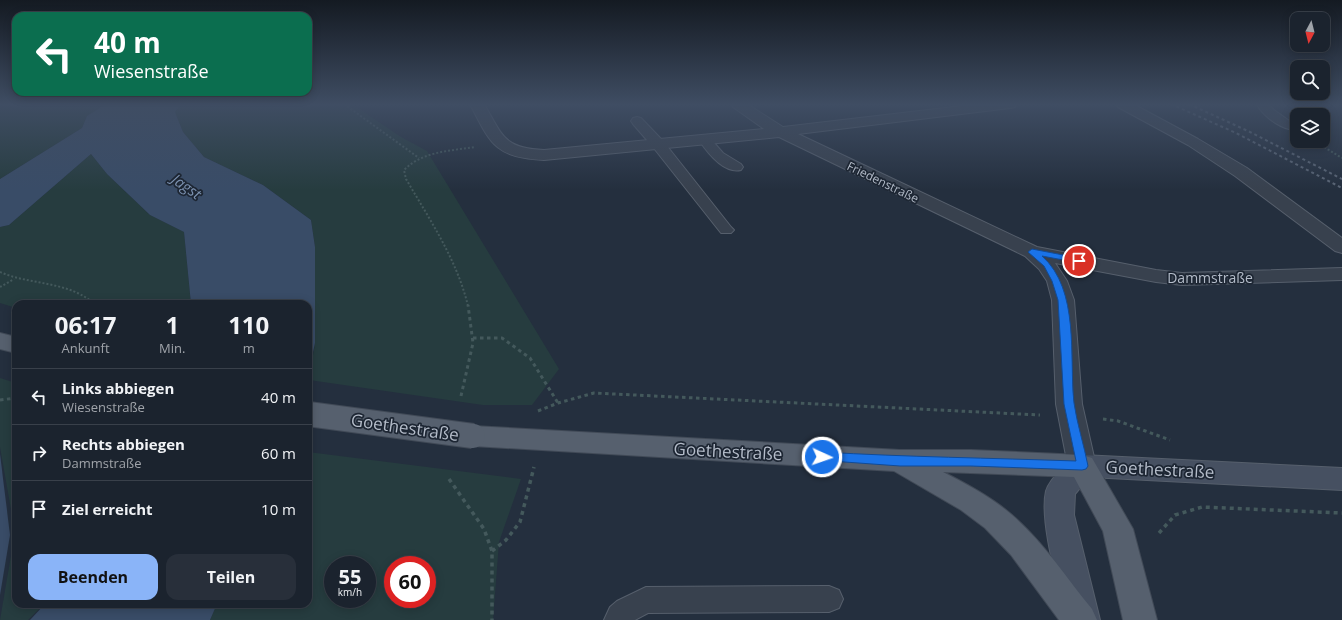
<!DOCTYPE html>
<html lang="de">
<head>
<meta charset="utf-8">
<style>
	:root { --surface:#1b232e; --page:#282f3a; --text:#f1f3f6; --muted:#a0a4aa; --line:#39404a; --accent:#8ab4f8 }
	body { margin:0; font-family:"Open Sans",sans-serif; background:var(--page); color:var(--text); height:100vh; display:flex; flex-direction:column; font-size:15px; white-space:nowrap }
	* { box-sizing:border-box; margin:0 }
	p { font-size:13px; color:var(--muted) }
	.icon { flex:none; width:22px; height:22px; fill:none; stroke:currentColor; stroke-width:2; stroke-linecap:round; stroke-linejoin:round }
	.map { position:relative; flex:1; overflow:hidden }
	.side { position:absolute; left:12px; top:300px; width:300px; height:308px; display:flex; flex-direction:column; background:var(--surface); border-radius:12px; box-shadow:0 2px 10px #0003,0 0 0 1px var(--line) }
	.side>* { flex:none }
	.guide { position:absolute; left:12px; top:12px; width:300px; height:84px; border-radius:12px; box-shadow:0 2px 10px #0003,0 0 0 1px var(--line); background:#0b6e4f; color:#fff; overflow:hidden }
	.needle { width:26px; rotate:187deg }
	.controls { position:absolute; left:1290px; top:12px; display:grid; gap:8px }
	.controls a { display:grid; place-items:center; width:40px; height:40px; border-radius:8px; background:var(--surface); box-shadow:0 2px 10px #0003,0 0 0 1px var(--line); font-size:20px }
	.speed { position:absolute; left:324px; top:556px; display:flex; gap:8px; font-size:20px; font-weight:700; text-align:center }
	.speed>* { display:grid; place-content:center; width:52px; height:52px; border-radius:50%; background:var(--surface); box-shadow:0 2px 10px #0003,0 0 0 1px var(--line); line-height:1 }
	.speed small { font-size:10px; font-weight:400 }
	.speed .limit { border:6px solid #d22; background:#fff; color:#111 }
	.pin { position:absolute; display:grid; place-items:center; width:34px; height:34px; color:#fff; margin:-17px; border:2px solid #fff; border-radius:50%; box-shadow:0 1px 4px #0007 }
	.me { position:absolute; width:44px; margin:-22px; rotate:93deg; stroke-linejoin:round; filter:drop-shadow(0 0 3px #0008) }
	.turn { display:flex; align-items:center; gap:14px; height:84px; padding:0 16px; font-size:18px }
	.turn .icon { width:52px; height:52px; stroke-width:2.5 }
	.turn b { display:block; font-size:28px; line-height:34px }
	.eta { display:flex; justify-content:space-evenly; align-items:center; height:68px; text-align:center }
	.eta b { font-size:24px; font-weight:700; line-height:28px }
	.action { display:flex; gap:8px; margin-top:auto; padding:8px 16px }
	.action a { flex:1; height:46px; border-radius:12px; background:var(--accent); color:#111; font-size:16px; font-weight:700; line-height:46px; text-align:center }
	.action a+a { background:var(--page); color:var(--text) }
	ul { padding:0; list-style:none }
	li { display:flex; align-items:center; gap:12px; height:56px; padding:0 16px; border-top:1px solid var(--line) }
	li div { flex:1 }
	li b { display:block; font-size:15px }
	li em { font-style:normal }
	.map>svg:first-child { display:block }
</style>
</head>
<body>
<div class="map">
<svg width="1342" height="620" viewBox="0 0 1342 620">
	<rect width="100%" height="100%" fill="#242f3e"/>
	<!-- green -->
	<g fill="#263c3f" fill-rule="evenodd">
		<polygon points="0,104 106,104 87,116 82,128 0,179"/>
		<polygon points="181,104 352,104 401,137 427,151 559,369 532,405 483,405 309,380 315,343 315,247 311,220 263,185 204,157 183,132 175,112"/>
		<polygon points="91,154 107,174 150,215 184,232 191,304 16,304 16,308 0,303 0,227 9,225"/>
		<polygon points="0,378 16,383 16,604 44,604 28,620 0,620 15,532 0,447"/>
		<path d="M308,452L521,479L499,542L493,620H210L217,604H308ZM333,565H367V599H333ZM393,565H427V599H393Z"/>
	</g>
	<!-- water -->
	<g fill="#394c67">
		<polygon points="106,104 181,104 175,112 183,132 204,157 263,185 311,220 315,247 315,343 308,375 308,304 191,304 184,232 150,215 107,174 91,154 9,225 0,227 0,179 82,128 87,116"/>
		<polygon points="0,454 10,535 0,595"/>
		<polygon points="45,604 217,604 210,620 30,620"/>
	</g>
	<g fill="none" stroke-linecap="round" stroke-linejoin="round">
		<defs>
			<g id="lane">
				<path d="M1257,104H1268L1274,110L1295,125L1289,129C1277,126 1261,114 1257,104Z"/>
				<polygon points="637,117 641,118 663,141 731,227 734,230 731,233 721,233 653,147 633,124 631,121 633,118"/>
				<path d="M705,136L709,137L723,153L741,164L743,167L741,170C724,174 707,152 699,140Z"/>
				<polygon points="829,586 839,590 843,599 839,608 829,612 648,613 635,620 604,620 610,607 617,601 646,587"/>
			</g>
			<g id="street">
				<path d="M470,104H484C503,136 503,148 544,150L764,129L733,107L731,104H747L783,127L979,104H1017L1015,107L1010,108L798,134L1037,247L1156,270L1182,273L1342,268V280L1182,285L1156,282L1055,263L1067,281L1074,300L1082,404L1096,466L1092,474L1082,477L1072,474L1068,466L1056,404L1052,300L1047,281L1039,269L1025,256L779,137L544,160C495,157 491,145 470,104Z"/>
				<polygon points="1116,104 1133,104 1198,139 1247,168 1342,238 1342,253 1335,251 1235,176 1188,145 1118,107"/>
			</g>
			<path id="secondary" d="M1082,455L1342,468V490L1089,477L1075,494L1074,515L1100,620H1066C1059,588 1039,521 1046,491C1050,478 1070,459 1082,455Z"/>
			<g id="primary">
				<polygon points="0,333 16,337 16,353 0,349"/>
				<path d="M473,426L900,450H971L1082,455L1092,458L1133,529L1157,620H1123L1103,531L1074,477L943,472C965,483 987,495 1006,510C1040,537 1064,575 1092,609L1097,620H1059L1011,555L985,528L961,510L894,471L473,446L464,443L460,436L464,429Z"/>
			</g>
		</defs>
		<!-- lane casing -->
		<use href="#lane" stroke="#565f6c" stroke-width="2"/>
		<!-- street casing -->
		<use href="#street" stroke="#565f6c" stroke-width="2"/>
		<!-- secondary casing -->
		<use href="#secondary" stroke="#565f6c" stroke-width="2"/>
		<!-- primary casing -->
		<use href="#primary" stroke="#414a57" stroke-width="2"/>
		<!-- path-far2 -->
		<g stroke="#44595c" stroke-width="2" stroke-dasharray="2 2" stroke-linecap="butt">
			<polyline points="344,104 419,158"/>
			<polyline points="1314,141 1342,158"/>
			<path d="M0,272C29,285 70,281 94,304"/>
			<polyline points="0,287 14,279"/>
			<path d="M468,306C457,260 430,220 406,179L404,170C423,151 450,151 475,147"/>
		</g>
		<!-- path-far1 -->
		<g stroke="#44595c" stroke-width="3" stroke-dasharray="3.5 3.5" stroke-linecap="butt">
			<polyline points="473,338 502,338 530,358 558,403"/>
			<polyline points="461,396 473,343 468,305"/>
			<polyline points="0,400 16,398"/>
			<polyline points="538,411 558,403 594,393 1040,415"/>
			<polyline points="1103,419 1118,421 1170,440"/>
		</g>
		<!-- path -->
		<g stroke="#44595c" stroke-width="3.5" stroke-dasharray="4 4" stroke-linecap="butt">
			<polyline points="449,479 484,529 492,551 492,620"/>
			<polyline points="1159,533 1175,515 1202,507 1342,513"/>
			<polyline points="492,551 506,540 520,522 534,467"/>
		</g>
		<!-- lane -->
		<use href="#lane" fill="#38414e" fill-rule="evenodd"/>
		<!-- street -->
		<use href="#street" fill="#38414e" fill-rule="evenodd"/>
		<!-- secondary -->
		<use href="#secondary" fill="#465061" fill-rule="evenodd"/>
		<!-- primary -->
		<use href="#primary" fill="#56606e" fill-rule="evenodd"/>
		<!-- rail -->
		<g stroke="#5a6575" stroke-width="2" stroke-dasharray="3 3" stroke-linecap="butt">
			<polyline points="1171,104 1236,133 1342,188"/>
			<polyline points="1189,104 1250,132 1342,179"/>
		</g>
		<defs>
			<polyline id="primary-bridge" points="308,414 473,436"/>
		</defs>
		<!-- primary-bridge casing -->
		<use href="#primary-bridge" stroke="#414a57" stroke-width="26" stroke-linecap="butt"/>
		<!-- primary-bridge -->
		<use href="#primary-bridge" stroke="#56606e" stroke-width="24"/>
	</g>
	<!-- sky -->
	<linearGradient id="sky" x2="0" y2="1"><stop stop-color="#141a22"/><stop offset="0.55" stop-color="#3f4d63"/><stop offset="1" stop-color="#3f4d63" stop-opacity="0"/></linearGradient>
	<rect width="1342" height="190" fill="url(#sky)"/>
	<!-- route -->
	<path fill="#1a73e8" stroke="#114b97" d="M1032,249L1079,258L1083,261L1079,263L1042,256C1080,290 1069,357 1074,403C1077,424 1084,445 1088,466L1086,469L1082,470L971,466H900L817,460L816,457L817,454L822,452C906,457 991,458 1076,461L1064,404L1058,300L1052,281L1044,266L1028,252Z"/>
	<g text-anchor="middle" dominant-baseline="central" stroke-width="3.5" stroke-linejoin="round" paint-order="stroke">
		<!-- far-street labels -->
		<g font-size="12" fill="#b4bcc9" stroke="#1d2633">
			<text transform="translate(883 182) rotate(26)">Friedenstraße</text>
		</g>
		<!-- street labels -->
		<g font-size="14" fill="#b4bcc9" stroke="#1d2633">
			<text x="1210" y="277">Dammstraße</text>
		</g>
		<!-- water labels -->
		<g font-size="15" font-style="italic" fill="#7c92b1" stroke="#1d2633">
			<text transform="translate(187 186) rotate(35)">Jagst</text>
		</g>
		<!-- near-street labels -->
		<g font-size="17" fill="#b4bcc9" stroke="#1d2633">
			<text transform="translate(405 427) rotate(8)">Goethestraße</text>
			<text transform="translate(728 451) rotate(3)">Goethestraße</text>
			<text transform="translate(1160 469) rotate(3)">Goethestraße</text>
		</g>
	</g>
</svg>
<div class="controls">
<a><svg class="needle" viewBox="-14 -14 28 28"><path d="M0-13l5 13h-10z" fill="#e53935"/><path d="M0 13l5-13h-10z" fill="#a0a4aa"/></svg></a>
<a><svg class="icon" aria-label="search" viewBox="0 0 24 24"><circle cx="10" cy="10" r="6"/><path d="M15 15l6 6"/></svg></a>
<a><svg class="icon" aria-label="layers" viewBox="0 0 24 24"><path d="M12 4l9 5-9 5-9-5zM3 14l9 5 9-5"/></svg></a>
</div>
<div class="speed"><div>55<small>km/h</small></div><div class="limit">60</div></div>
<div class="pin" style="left:1079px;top:261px;background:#d93025"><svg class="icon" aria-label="arrive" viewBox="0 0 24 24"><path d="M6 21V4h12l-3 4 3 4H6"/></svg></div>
<svg class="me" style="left:822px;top:457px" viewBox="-20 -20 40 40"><circle r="17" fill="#1a73e8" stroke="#fff" stroke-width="3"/><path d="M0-11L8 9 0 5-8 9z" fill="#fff"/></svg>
<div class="guide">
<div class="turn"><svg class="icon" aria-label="left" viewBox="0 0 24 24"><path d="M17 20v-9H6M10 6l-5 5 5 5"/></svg><div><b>40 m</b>Wiesenstraße</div></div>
</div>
<section class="side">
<div class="eta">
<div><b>06:17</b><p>Ankunft</p></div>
<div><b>1</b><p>Min.</p></div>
<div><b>110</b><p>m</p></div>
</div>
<ul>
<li><svg class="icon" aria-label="left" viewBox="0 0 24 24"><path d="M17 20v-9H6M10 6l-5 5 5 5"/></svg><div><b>Links abbiegen</b><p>Wiesenstraße</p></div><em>40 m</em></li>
<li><svg class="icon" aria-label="right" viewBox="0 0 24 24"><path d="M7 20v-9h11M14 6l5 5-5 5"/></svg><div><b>Rechts abbiegen</b><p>Dammstraße</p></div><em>60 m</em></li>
<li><svg class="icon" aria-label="arrive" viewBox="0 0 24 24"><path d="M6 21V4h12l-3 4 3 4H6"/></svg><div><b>Ziel erreicht</b></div><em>10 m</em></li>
</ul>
<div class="action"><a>Beenden</a><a>Teilen</a></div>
</section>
</div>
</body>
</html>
